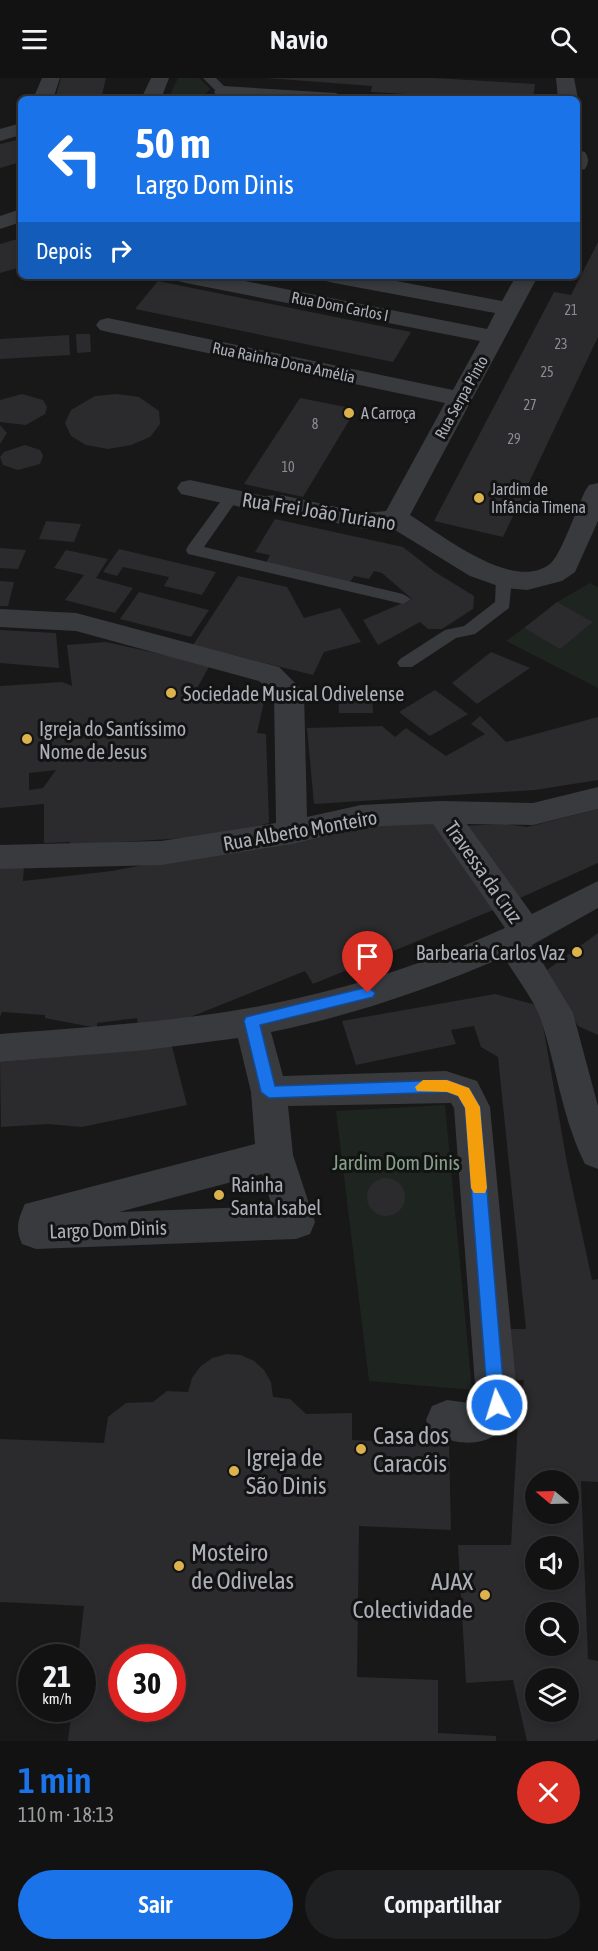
<!DOCTYPE html>
<html lang="pt">
<head>
<meta charset="utf-8">
<style>
	:root { --surface:#121213; --page:#1f2021; --text:#f1f3f6; --muted:#9c9ea0; --line:#313233; --accent:#1a73e8 }
	body { margin:0; font-family:"Asap Condensed",sans-serif; background:var(--page); color:var(--text); height:100vh; display:flex; flex-direction:column; font-size:22px; white-space:nowrap }
	* { box-sizing:border-box; margin:0 }
	p { font-size:20px; color:var(--muted) }
	.icon { flex:none; width:33px; height:33px; fill:none; stroke:currentColor; stroke-width:2; stroke-linecap:round; stroke-linejoin:round }
	.map { position:relative; height:1663px; overflow:hidden }
	.sheet { display:flex; flex-direction:column; background:var(--surface); flex:1 }
	.sheet>* { flex:none }
	.banner { position:absolute; left:18px; top:18px; width:562px; height:183px; border-radius:9px; box-shadow:0 3px 9px #0003,0 0 0 2px var(--line); background:#1a73e8; color:#fff; overflow:hidden }
	.needle { width:39px; rotate:289deg }
	.fabs { position:absolute; left:525px; top:1392px; display:grid; gap:12px }
	.fabs a { display:grid; place-items:center; width:54px; height:54px; border-radius:50%; background:var(--surface); box-shadow:0 3px 9px #0003,0 0 0 2px var(--line); font-size:30px }
	.speed { position:absolute; left:18px; top:1566px; display:flex; gap:12px; font-size:30px; font-weight:700; text-align:center }
	.speed>* { display:grid; place-content:center; width:78px; height:78px; border-radius:50%; background:var(--surface); box-shadow:0 3px 9px #0003,0 0 0 2px var(--line); line-height:1 }
	.speed small { font-size:15px; font-weight:400 }
	.speed .limit { border:9px solid #d22; background:#fff; color:#111 }
	.pin { position:absolute; display:grid; place-items:center; width:51px; height:51px; color:#fff; margin:-62px -26px; border-radius:50% 50% 50% 0; rotate:-45deg; box-shadow:0 0 6px #0007 }
	.pin .icon { rotate:45deg }
	.me { position:absolute; width:66px; margin:-33px; rotate:355deg; stroke-linejoin:round; filter:drop-shadow(0 0 4px #0008) }
	.turn { display:flex; align-items:center; gap:21px; height:126px; padding:0 18px; font-size:27px }
	.turn .icon { width:78px; height:78px; stroke-width:2.5 }
	.turn b { display:block; font-size:42px; line-height:51px }
	.then { display:flex; align-items:center; height:57px; padding:0 18px; background:#0003; gap:12px; font-size:22px }
	.round { display:grid; place-items:center; flex:none; width:63px; height:63px; border-radius:32px; background:var(--page) }
	.headline { display:flex; align-items:center; justify-content:space-between; height:102px; padding:0 18px }
	h1 { font-size:36px; font-weight:600; line-height:45px; color:var(--accent) }
	.button { display:flex; gap:12px; margin-top:auto; padding:12px 18px }
	.button a { flex:1; height:69px; border-radius:36px; background:var(--accent); color:#fff; font-size:24px; font-weight:600; line-height:69px; text-align:center }
	.button a+a { background:var(--page); color:var(--text) }
	header { display:flex; justify-content:space-between; align-items:center; height:78px; padding:0 18px; background:var(--surface); font-size:27px; font-weight:600 }
	.map>svg:first-child { display:block }
</style>
</head>
<body>
<header><svg class="icon" aria-label="menu" viewBox="0 0 24 24"><path d="M4 6h16M4 12h16M4 18h16"/></svg>Navio<svg class="icon" aria-label="search" viewBox="0 0 24 24"><circle cx="10" cy="10" r="6"/><path d="M15 15l6 6"/></svg></header>
<div class="map">
<svg width="598" height="1663" viewBox="0 0 598 1663">
	<rect width="100%" height="100%" fill="#181819"/>
	<!-- green -->
	<g fill="#1e241f">
		<polygon points="178,0 199,0 210,11 201,21 168,21"/>
		<polygon points="590,505 598,509 598,610 506,563 524,550 560,570 593,544 557,524"/>
		<polygon points="445,1027 472,1312 369,1303 336,1033"/>
	</g>
	<!-- building -->
	<g fill="#2b2b2d" fill-rule="evenodd">
		<polygon points="61,0 106,0 101,21 55,21"/>
		<polygon points="266,0 434,0 535,6 533,21 492,21 371,14 372,8"/>
		<polygon points="21,61 21,84 0,90 0,66"/>
		<polygon points="21,160 21,189 0,195 0,166"/>
		<polygon points="598,164 598,259 503,459 434,443 554,214 571,217"/>
		<polygon points="158,203 345,241 411,254 393,284 135,231"/>
		<polygon points="76,256 90,256 91,274 77,275"/>
		<polygon points="69,257 70,277 0,281 0,261"/>
		<polygon points="22,316 43,322 47,329 45,336 26,347 0,344 0,322"/>
		<polygon points="117,316 139,319 159,333 160,346 150,359 131,367 108,371 86,367 71,358 65,345 71,332 95,318"/>
		<polygon points="300,320 356,331 303,419 244,406"/>
		<polygon points="0,347 7,355 0,366"/>
		<polygon points="25,367 40,372 43,378 40,386 18,392 3,387 0,379 4,374"/>
		<polygon points="275,441 403,469 435,494 474,518 473,531 442,551 428,551 420,544 378,567 363,542 412,521 382,495 374,493 369,501 354,498 350,504 266,485 270,477 255,474"/>
		<polygon points="46,443 81,446 74,464 39,461"/>
		<polygon points="0,470 26,472 18,491 0,490"/>
		<polygon points="119,471 216,494 202,517 164,508 169,499 123,489 117,498 103,494"/>
		<polygon points="66,472 108,481 96,500 133,510 115,535 65,522 84,497 54,490"/>
		<polygon points="238,498 287,509 304,540 340,530 361,564 324,574 313,597 193,567"/>
		<polygon points="0,503 14,504 8,528 0,528"/>
		<polygon points="139,514 209,532 191,559 120,541"/>
		<polygon points="557,524 593,544 560,571 524,550"/>
		<polygon points="0,552 56,555 59,590 0,585"/>
		<path d="M106,564L210,587L196,612L265,619L257,655L266,656L269,745L220,758L70,767V764L44,765V726L0,730V608L62,604L72,608L67,567ZM56,692L43,710L29,712V695Z"/>
		<polygon points="491,574 530,590 477,626 452,605"/>
		<polygon points="435,612 468,636 430,658 399,634"/>
		<polygon points="338,615 372,615 373,635 339,635"/>
		<polygon points="480,638 506,664 598,639 598,702 535,712 314,726 307,650 382,648 395,659 406,650 446,678 485,656 471,646"/>
		<polygon points="598,731 598,785 511,824 459,748 507,746 527,749"/>
		<polygon points="436,744 498,830 313,906 305,893 183,942 138,946 137,940 97,945 97,950 45,940 45,937 2,934 0,939 0,791 24,789 23,803 112,793 306,756 392,745"/>
		<polygon points="598,855 598,957 578,948 547,892"/>
		<path d="M495,916L536,927L541,936L567,1085L592,1202L598,1201V1404L581,1403L588,1581L598,1583V1661L595,1663H527L513,1602L466,1605L458,1467H511L518,1343L524,1302L509,1303L507,1251H526L498,979L481,969L474,948L451,952L456,966L356,987L342,943ZM536,1402H568V1436H536ZM536,1468H568V1502H536ZM536,1534H568V1568H536ZM536,1600H568V1634H536Z"/>
		<polygon points="170,961 187,1027 82,1049 48,1046 1,1049 0,984 81,977"/>
		<circle cx="386" cy="1119" r="19"/>
		<path d="M227,1276L241,1277L254,1283L264,1292L271,1304L273,1319L290,1321L306,1336L352,1335V1362L449,1366L451,1452L359,1448L357,1599L438,1602V1655L496,1658V1663H68L72,1630H82V1580H78L84,1528L0,1524V1361L104,1365L108,1339L126,1325L153,1324L167,1313L188,1314L192,1300L200,1289L212,1280ZM122,1580H172V1630H122Z"/>
	</g>
	<g fill="none" stroke-linecap="round" stroke-linejoin="round">
		<!-- lane -->
		<g fill="#393a3e" fill-rule="evenodd">
			<polygon points="203,0 216,0 230,14 222,21 209,21 217,14"/>
			<polygon points="231,414 239,419 204,469 403,516 411,521 403,526 188,476 186,472 188,468 226,416"/>
			<polygon points="504,496 512,501 509,530 475,556 456,560 412,589 400,589 397,585 400,581 445,552 464,548 495,524 496,501"/>
		</g>
		<!-- street -->
		<g fill="#393a3e" fill-rule="evenodd">
			<polygon points="42,0 60,0 53,21 33,21"/>
			<polygon points="151,0 169,0 161,21 141,21"/>
			<polygon points="556,0 574,0 578,21 558,21"/>
			<polygon points="224,8 336,15 346,21 244,21 217,18 214,14 217,10"/>
			<polygon points="21,45 21,57 0,63 0,51"/>
			<path d="M578,72L585,74C589,80 589,85 585,91L578,93Z"/>
			<polygon points="21,131 21,144 0,151 0,138"/>
			<path d="M175,198H220L487,251L495,235L334,205L326,203L323,198H370L502,223L516,198H538L410,437C442,457 515,516 551,485C561,476 578,428 585,413L589,407L598,405V443L575,494L562,503L527,512L504,510L470,498L390,449L364,451L281,433L264,434L181,416L177,410L181,404L190,402L264,418L281,417L364,435L386,433L445,325L108,254L100,252L96,247L100,242L108,240L453,312L480,263L186,205L178,203Z"/>
			<path d="M0,531L76,535L279,589L304,614L307,739L361,727L441,723L533,725L598,709V731L533,747L467,746L532,836L598,803V830L532,867L573,935L598,1028V1091L585,1086C561,1037 557,989 540,939C532,919 515,898 504,879C429,911 351,938 271,954L283,998L446,993L477,1003L490,1029L518,1327C500,1368 471,1372 432,1356L426,1342L432,1328L447,1322L470,1325L476,1319L454,1030L451,1025L288,1028L293,1077L315,1144L310,1156L296,1161L36,1171L22,1166C15,1151 18,1141 25,1126L255,1066L251,1014L238,960L146,972L0,984V956C98,948 198,943 294,921C367,905 438,880 505,850L433,746L361,749L292,766L161,787L0,791V767L161,763L276,745L274,617L259,603L76,553L0,549ZM262,1096L272,1128L119,1134Z"/>
		</g>
	</g>
	<!-- route -->
	<polygon fill="#1a73e8" stroke="#114b97" stroke-width="1.5" points="368,909 375,915 373,919 260,947 275,1008 447,1002 469,1010 480,1029 505,1327 503,1333 497,1335 491,1333 488,1327 465,1030 458,1018 447,1014 269,1020 261,1014 244,943 246,939"/>
	<!-- slow -->
	<polygon fill="#f59e0b" points="423,1002 447,1002 469,1010 480,1029 487,1110 485,1115 474,1115 471,1110 465,1030 458,1018 447,1014 417,1013 415,1009"/>
	<!-- markers -->
	<g fill="#dcb24d" stroke="#131314" stroke-width="2">
		<circle cx="349" cy="335" r="6"/>
		<circle cx="479" cy="420" r="6"/>
		<circle cx="171" cy="615" r="6"/>
		<circle cx="27" cy="661" r="6"/>
		<circle cx="577" cy="874" r="6"/>
		<circle cx="219" cy="1117" r="6"/>
		<circle cx="361" cy="1371" r="6"/>
		<circle cx="234" cy="1393" r="6"/>
		<circle cx="179" cy="1488" r="6"/>
		<circle cx="485" cy="1517" r="6"/>
	</g>
	<g text-anchor="middle" dominant-baseline="central" stroke-width="6" stroke-linejoin="round" paint-order="stroke">
		<!-- far-number labels -->
		<g font-size="14" fill="#8b8d94">
			<text x="571" y="232">21</text>
			<text x="561" y="266">23</text>
			<text x="547" y="294">25</text>
			<text x="530" y="327">27</text>
			<text x="315" y="346">8</text>
			<text x="514" y="361">29</text>
			<text x="288" y="389">10</text>
		</g>
		<!-- far-street labels -->
		<g font-size="16" fill="#acafb8" stroke="#131314">
			<text transform="translate(340 228) rotate(11)">Rua Dom Carlos I</text>
			<text transform="translate(284 284) rotate(12)">Rua Rainha Dona Amélia</text>
			<text transform="translate(461 319) rotate(-61)">Rua Serpa Pinto</text>
		</g>
		<!-- far-poi labels -->
		<g font-size="16" fill="#acafb8" stroke="#131314" text-anchor="start">
			<text x="361" y="335">A Carroça</text>
			<text x="491" y="411">Jardim de<tspan x="491" dy="18">Infância Timena</tspan></text>
		</g>
		<!-- street labels -->
		<g font-size="20" fill="#acafb8" stroke="#131314">
			<text transform="translate(319 433) rotate(9)">Rua Frei João Turiano</text>
			<text transform="translate(300 752) rotate(-10)">Rua Alberto Monteiro</text>
			<text transform="translate(484 794) rotate(55)">Travessa da Cruz</text>
			<text transform="translate(108 1151) rotate(-2)">Largo Dom Dinis</text>
		</g>
		<!-- poi labels -->
		<g font-size="20" fill="#acafb8" stroke="#131314" text-anchor="start">
			<text x="183" y="615">Sociedade Musical Odivelense</text>
			<text x="39" y="650">Igreja do Santíssimo<tspan x="39" dy="23">Nome de Jesus</tspan></text>
			<text x="565" y="874" text-anchor="end">Barbearia Carlos Vaz</text>
			<text x="231" y="1106">Rainha<tspan x="231" dy="23">Santa Isabel</tspan></text>
		</g>
		<!-- park labels -->
		<g font-size="20" fill="#85a088" stroke="#131314">
			<text x="396" y="1084">Jardim Dom Dinis</text>
		</g>
		<!-- near-poi labels -->
		<g font-size="24" fill="#acafb8" stroke="#131314" text-anchor="start">
			<text x="373" y="1357">Casa dos<tspan x="373" dy="28">Caracóis</tspan></text>
			<text x="246" y="1379">Igreja de<tspan x="246" dy="28">São Dinis</tspan></text>
			<text x="191" y="1474">Mosteiro<tspan x="191" dy="28">de Odivelas</tspan></text>
			<text x="473" y="1503" text-anchor="end">AJAX<tspan x="473" dy="28">Colectividade</tspan></text>
		</g>
	</g>
</svg>
<div class="fabs">
<a><svg class="needle" viewBox="-14 -14 28 28"><path d="M0-13l5 13h-10z" fill="#e53935"/><path d="M0 13l5-13h-10z" fill="#9c9ea0"/></svg></a>
<a><svg class="icon" aria-label="sound" viewBox="0 0 24 24"><path d="M4 9h4l5-4v14l-5-4H4zM17 9q2 3 0 6"/></svg></a>
<a><svg class="icon" aria-label="search" viewBox="0 0 24 24"><circle cx="10" cy="10" r="6"/><path d="M15 15l6 6"/></svg></a>
<a><svg class="icon" aria-label="layers" viewBox="0 0 24 24"><path d="M12 4l9 5-9 5-9-5zM3 14l9 5 9-5"/></svg></a>
</div>
<div class="speed"><div>21<small>km/h</small></div><div class="limit">30</div></div>
<div class="pin" style="left:368px;top:915px;background:#d93025"><svg class="icon" aria-label="arrive" viewBox="0 0 24 24"><path d="M6 21V4h12l-3 4 3 4H6"/></svg></div>
<svg class="me" style="left:497px;top:1327px" viewBox="-20 -20 40 40"><circle r="17" fill="#1a73e8" stroke="#fff" stroke-width="3"/><path d="M0-11L8 9 0 5-8 9z" fill="#fff"/></svg>
<div class="banner">
<div class="turn"><svg class="icon" aria-label="left" viewBox="0 0 24 24"><path d="M17 20v-9H6M10 6l-5 5 5 5"/></svg><div><b>50 m</b>Largo Dom Dinis</div></div>
<div class="then">Depois<svg class="icon" aria-label="right" viewBox="0 0 24 24"><path d="M7 20v-9h11M14 6l5 5-5 5"/></svg></div>
</div>
</div>
<section class="sheet">
<div class="headline"><div><h1>1 min</h1><p>110 m · 18:13</p></div><a class="round" style="background:#d93025;color:#fff"><svg class="icon" aria-label="close" viewBox="0 0 24 24"><path d="M6 6l12 12M18 6L6 18"/></svg></a></div>
<div class="button"><a>Sair</a><a>Compartilhar</a></div>
</section>
</body>
</html>
